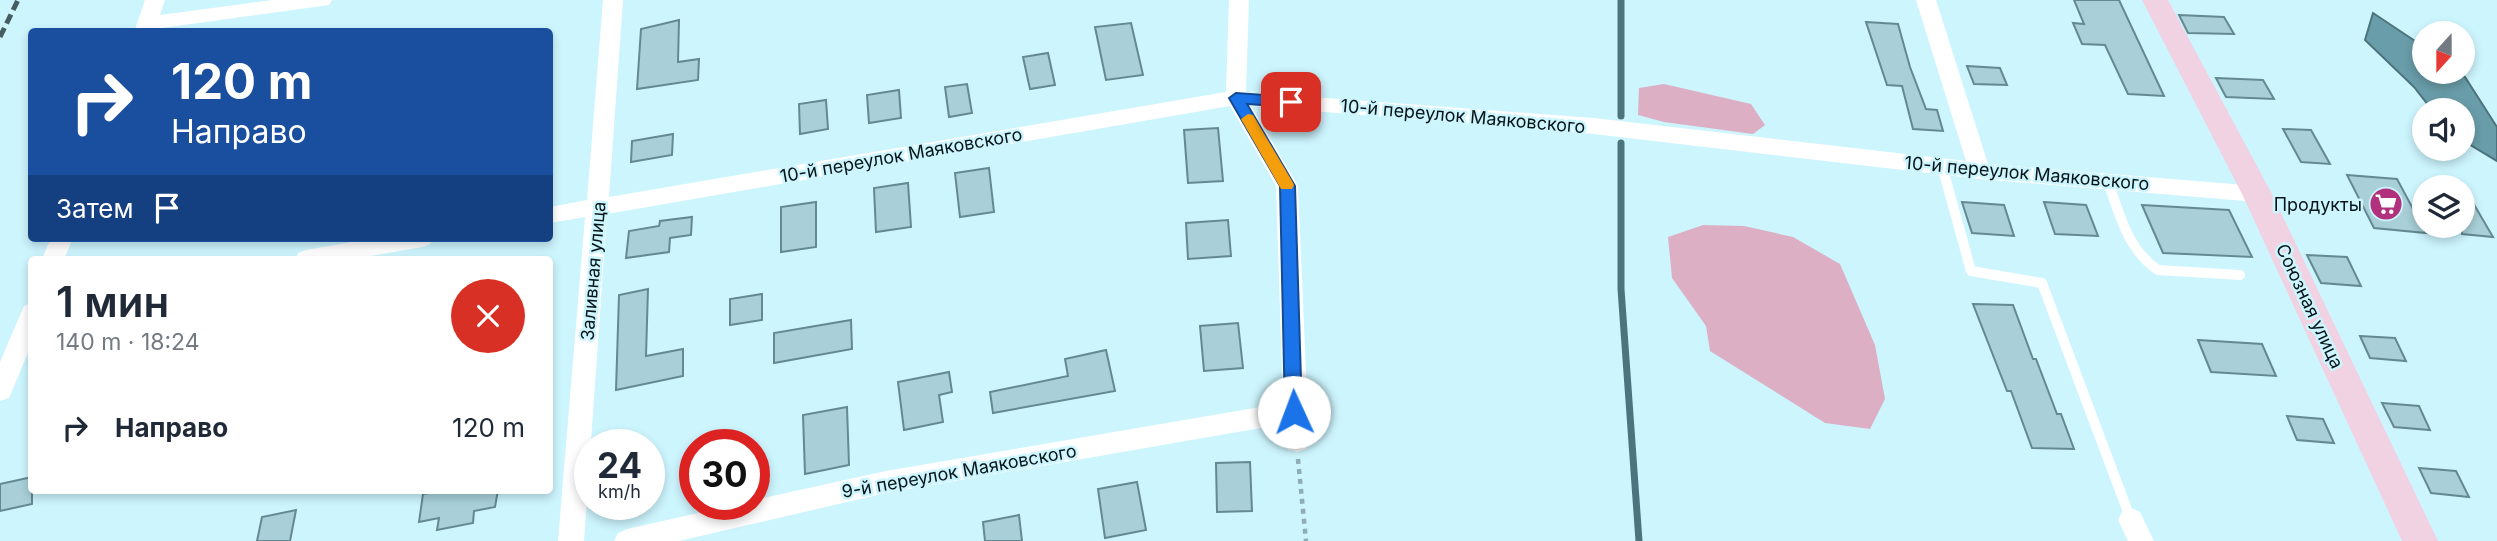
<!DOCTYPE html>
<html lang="ru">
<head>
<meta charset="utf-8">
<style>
	:root { --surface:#fff; --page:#f2f2f3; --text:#1f2937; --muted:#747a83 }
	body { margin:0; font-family:Inter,sans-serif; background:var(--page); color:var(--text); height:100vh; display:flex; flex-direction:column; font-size:26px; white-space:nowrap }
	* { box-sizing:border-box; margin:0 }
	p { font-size:23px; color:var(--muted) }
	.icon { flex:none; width:38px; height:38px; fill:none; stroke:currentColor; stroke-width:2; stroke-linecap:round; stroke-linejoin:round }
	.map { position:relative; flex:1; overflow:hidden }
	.side { position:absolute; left:28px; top:256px; width:525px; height:238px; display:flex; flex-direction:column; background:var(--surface); border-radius:7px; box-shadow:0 4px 10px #0003 }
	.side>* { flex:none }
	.top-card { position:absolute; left:28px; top:28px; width:525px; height:214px; border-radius:7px; box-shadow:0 4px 10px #0003; background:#1a4fa0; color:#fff; overflow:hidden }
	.needle { width:46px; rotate:201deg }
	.tools { position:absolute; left:2412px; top:21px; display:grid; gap:14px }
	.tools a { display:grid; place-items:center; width:63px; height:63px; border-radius:50%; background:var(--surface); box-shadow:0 4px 10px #0003; font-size:35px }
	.speed { position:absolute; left:574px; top:429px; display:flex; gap:14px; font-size:35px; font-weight:700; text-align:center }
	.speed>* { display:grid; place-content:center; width:91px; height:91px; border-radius:50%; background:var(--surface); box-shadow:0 4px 10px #0003; line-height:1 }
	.speed small { font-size:18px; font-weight:400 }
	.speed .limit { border:10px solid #d22; background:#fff; color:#111 }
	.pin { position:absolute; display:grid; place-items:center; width:60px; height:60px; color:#fff; margin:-30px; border-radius:14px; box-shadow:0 4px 10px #0006 }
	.me { position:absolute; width:77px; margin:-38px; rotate:358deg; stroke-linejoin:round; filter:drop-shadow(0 0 5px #0008) }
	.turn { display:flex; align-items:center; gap:24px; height:147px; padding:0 28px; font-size:32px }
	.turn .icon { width:91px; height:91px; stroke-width:2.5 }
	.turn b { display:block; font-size:49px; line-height:60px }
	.then { display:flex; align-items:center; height:66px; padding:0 28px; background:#0003; gap:14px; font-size:26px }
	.round { display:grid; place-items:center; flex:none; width:74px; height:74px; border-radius:37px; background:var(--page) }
	.head { display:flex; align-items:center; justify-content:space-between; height:119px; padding:0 28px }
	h1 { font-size:42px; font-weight:600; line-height:52px }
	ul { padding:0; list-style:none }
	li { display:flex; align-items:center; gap:21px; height:105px; padding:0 28px }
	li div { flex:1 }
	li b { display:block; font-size:26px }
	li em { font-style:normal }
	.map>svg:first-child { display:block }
</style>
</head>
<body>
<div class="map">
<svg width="2497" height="541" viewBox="0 0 2497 541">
	<rect width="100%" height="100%" fill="#cdf5fe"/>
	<!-- forest -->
	<g fill="#dcafc4">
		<polygon points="1664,84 1751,104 1765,125 1753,134 1664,122 1638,115 1639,88"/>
		<polygon points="1703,225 1744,226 1793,237 1840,264 1875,345 1885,399 1870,429 1825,423 1710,351 1706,326 1672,278 1668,237"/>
	</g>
	<!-- water -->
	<polygon fill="#699da9" stroke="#4c747e" stroke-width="2" points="2373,13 2424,47 2424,72 2458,72 2465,77 2497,127 2497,161 2462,140 2462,110 2432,110 2414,87 2365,40"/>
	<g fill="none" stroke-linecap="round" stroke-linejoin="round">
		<!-- stream -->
		<g stroke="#4c747e" stroke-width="7">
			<polyline points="1621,0 1621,116"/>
			<polyline points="1621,143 1621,289 1639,541"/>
		</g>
	</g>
	<!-- building -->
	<g fill="#a9d0d9" stroke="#648991" stroke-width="2">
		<polygon points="2074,0 2119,0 2164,96 2128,94 2105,45 2082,44 2073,23 2084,24"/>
		<polygon points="2179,15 2224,17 2234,34 2188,33"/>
		<polygon points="679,20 678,62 699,59 698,80 637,89 641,29"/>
		<polygon points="1866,22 1898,24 1910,67 1926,109 1937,110 1943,131 1913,129 1902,86 1887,85"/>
		<polygon points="1131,23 1143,75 1106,80 1095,27"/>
		<polygon points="1048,53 1055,85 1030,89 1023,57"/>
		<polygon points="1967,66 2000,68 2007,85 1974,84"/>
		<polygon points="2216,78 2263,80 2274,99 2226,97"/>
		<polygon points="967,84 972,113 949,117 945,87"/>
		<polygon points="899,90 901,118 869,123 867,95"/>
		<polygon points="826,100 828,129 800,134 799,104"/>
		<polygon points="1218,128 1223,181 1188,183 1184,130"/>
		<polygon points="2283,129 2311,130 2330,164 2301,162"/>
		<polygon points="673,134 672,155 631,162 632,141"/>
		<polygon points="989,168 994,212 960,217 955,173"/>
		<polygon points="2347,175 2397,179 2426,233 2374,228"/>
		<polygon points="908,183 911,227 876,232 874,188"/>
		<polygon points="2462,184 2493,237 2462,234"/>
		<polygon points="816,202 816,247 781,252 781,207"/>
		<polygon points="1962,202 2004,205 2014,236 1972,233"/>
		<polygon points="2044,202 2086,205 2098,236 2055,234"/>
		<polygon points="2142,205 2229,210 2252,257 2163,253"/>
		<polygon points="692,217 691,235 670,238 669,252 626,258 629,231 659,226 660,221"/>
		<polygon points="1228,220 1231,256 1188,259 1186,223"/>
		<polygon points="2307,255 2347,257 2361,286 2321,283"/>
		<polygon points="648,289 646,356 683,349 683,376 616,390 619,295"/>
		<polygon points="762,294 762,320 730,325 730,299"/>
		<polygon points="1973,304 2013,305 2033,359 2036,359 2057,414 2061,414 2074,449 2032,448 2011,391 2007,391"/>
		<polygon points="851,320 852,349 774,363 774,333"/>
		<polygon points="1238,323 1243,368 1204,371 1200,326"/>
		<polygon points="2360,336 2395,338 2406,361 2370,358"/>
		<polygon points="2198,340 2262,344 2276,376 2211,372"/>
		<polygon points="1106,350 1115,391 993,413 990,392 1068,376 1065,359"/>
		<polygon points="949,372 952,392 939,395 943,422 904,430 898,382"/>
		<polygon points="2382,403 2419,406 2430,430 2394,427"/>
		<polygon points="847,407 849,465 805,474 803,415"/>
		<polygon points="2287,416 2323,419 2334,443 2297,440"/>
		<polygon points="1250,462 1252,511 1217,512 1216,463"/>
		<polygon points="2419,468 2456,471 2469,497 2431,493"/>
		<polygon points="32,477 32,504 0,511 0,484"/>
		<polygon points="1137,482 1146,530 1105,538 1098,489"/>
		<polygon points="447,490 498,490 495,507 474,511 473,523 437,530 439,518 419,522 423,494"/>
		<polygon points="296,510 290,541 257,541 262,517"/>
		<polygon points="1019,515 1022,541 985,541 983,522"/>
	</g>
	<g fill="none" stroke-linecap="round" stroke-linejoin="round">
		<!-- path -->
		<polyline stroke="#8eadb5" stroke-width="4.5" stroke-dasharray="5 5" stroke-linecap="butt" points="1298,459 1306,541"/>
		<!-- lane -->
		<g stroke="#fff" stroke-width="10">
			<polyline points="1942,166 1971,271 2042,283 2131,520"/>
			<path d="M2108,182C2120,215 2127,249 2158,270L2240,275"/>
		</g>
		<!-- street -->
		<g fill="#fff" fill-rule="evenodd">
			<polygon points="145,0 165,0 160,15 273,0 332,0 329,5 322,6 155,29 154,32 134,32"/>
			<polygon points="603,0 623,0 609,197 1226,92 1229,0 1249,0 1246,92 1594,118 1966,161 1916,0 1936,0 1988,164 2257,186 2265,188 2268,194 2265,200 2257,202 1980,179 1594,134 1251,106 1298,186 1309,441 1306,449 1297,452 1288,449 1285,441 1284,424 886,493 679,541 614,541 618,533 627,529 738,504 754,504 754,500 886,471 1283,403 1276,186 1230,106 607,214 584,541 558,541 585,217 550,223 550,207 587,200"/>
			<polygon points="51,238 73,238 64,259 42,259"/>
			<polygon points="374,238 433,238 430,244 422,247 354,259 295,259 298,253 306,250"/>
			<polygon points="32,304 32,343 9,398 0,401 0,362 24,306"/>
			<polygon points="2131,508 2140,512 2154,541 2128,541 2118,520 2122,512"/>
		</g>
		<!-- secondary -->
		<polygon fill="#f1d2e2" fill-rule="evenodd" points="2142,0 2168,0 2272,194 2438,541 2402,541 2242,194"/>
		<!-- rail -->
		<polyline stroke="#465d62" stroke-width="5" stroke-dasharray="10 5" stroke-linecap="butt" points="0,37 18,0"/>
	</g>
	<!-- route -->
	<polygon fill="#1a73e8" stroke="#114b97" stroke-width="2" points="1236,93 1291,97 1298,102 1291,107 1247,104 1295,186 1302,412 1300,417 1294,419 1288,417 1285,412 1280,186 1229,98"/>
	<!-- slow -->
	<polygon fill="#f59e0b" points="1248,114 1253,115 1292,181 1294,185 1292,189 1281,189 1241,119"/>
	<!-- icons -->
	<defs>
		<symbol id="supermarket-disc" viewBox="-11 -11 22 22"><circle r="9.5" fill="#b1317d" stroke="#cdf5fe"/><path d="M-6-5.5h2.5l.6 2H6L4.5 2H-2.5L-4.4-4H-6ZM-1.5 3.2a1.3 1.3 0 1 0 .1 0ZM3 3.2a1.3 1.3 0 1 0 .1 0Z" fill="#fff"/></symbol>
	</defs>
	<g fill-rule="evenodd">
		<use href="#supermarket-disc" x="2367" y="185" width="38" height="38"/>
	</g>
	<g text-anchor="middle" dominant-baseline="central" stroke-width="5" stroke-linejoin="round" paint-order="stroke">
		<!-- street labels -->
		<g font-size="18" fill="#071519" stroke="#cdf5fe">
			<text transform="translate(1463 116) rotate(5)">10-й переулок Маяковского</text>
			<text transform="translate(901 155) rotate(-10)">10-й переулок Маяковского</text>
			<text transform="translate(2027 173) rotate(5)">10-й переулок Маяковского</text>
			<text transform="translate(593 271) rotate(-85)">Заливная улица</text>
			<text transform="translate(2310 306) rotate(65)">Союзная улица</text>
			<text transform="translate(959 471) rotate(-10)">9-й переулок Маяковского</text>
		</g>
		<!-- poi labels -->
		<g font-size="18" fill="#071519" stroke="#cdf5fe" text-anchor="end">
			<text x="2362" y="204">Продукты</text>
		</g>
	</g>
</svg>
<div class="tools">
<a><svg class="needle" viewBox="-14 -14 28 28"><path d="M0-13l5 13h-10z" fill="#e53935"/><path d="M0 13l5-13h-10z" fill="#747a83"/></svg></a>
<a><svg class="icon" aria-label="sound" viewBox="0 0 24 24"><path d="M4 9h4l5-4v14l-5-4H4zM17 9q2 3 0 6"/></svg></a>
<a><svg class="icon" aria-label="layers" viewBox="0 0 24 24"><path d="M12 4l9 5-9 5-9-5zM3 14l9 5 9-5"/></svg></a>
</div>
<div class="speed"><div>24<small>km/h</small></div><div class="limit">30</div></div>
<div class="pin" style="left:1291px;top:102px;background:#d93025"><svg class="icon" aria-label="arrive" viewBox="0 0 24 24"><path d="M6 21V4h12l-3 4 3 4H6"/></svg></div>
<svg class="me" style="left:1294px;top:412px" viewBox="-20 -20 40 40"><circle r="19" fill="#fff"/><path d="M0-13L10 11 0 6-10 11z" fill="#1a73e8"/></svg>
<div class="top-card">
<div class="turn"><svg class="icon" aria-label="right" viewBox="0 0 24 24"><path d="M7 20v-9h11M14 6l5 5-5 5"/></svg><div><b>120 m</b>Направо</div></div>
<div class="then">Затем<svg class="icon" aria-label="arrive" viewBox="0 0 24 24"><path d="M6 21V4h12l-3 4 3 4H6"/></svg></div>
</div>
<section class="side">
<div class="head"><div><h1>1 мин</h1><p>140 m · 18:24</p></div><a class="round" style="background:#d93025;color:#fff"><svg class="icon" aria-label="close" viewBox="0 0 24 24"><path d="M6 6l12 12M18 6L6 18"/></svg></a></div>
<ul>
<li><svg class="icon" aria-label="right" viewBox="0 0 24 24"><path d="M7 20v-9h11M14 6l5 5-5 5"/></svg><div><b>Направо</b></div><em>120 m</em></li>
</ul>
</section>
</div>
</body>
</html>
